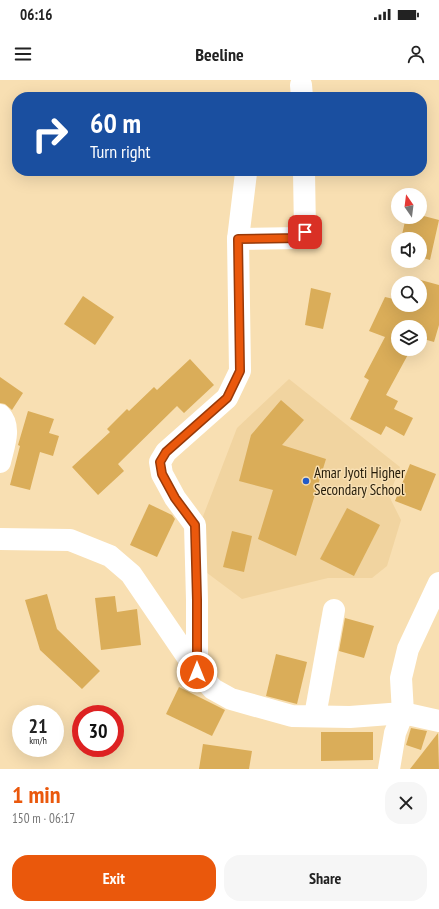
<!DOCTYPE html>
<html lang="en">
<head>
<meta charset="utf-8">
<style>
	:root { --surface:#fff; --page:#f6f6f6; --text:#222; --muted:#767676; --accent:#ea580c }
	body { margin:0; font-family:"PT Sans Narrow",sans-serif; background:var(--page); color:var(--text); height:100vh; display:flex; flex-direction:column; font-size:15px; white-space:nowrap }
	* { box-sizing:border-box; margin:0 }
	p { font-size:13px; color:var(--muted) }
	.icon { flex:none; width:22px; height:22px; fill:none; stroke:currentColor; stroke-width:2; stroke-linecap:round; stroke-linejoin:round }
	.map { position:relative; height:689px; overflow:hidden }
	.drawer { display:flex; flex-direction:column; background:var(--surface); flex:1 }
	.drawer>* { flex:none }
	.guide { position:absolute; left:12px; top:12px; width:415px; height:84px; border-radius:16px; box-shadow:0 4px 16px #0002; background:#1a4fa0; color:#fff; overflow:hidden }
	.needle { width:26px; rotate:346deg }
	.controls { position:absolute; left:391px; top:108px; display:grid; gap:8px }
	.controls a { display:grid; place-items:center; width:36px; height:36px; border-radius:50%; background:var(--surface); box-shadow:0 4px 16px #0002; font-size:20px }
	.speed { position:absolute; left:12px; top:625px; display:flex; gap:8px; font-size:20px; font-weight:700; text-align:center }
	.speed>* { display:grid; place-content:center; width:52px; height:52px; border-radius:50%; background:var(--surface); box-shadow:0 4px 16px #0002; line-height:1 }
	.speed small { font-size:10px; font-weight:400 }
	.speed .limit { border:6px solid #d22; background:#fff; color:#111 }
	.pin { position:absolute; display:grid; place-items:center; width:34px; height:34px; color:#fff; margin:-17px; border-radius:8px; box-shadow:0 2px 6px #0006 }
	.me { position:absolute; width:44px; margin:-22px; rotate:0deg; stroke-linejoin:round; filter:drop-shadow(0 0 3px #0008) }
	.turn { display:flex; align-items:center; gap:14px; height:84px; padding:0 12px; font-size:18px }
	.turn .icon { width:52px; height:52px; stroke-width:2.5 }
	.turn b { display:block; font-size:28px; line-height:34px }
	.round { display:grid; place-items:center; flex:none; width:42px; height:42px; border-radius:16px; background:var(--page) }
	.headline { display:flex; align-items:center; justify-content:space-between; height:68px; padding:0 12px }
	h1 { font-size:24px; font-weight:700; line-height:30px; color:var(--accent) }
	.primary-button { display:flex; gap:8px; margin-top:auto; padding:8px 12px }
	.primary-button a { flex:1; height:46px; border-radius:16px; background:var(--accent); color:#fff; font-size:16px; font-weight:700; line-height:46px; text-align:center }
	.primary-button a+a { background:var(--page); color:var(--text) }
	.status { display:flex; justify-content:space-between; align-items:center; height:28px; padding:0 20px; background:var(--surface); direction:ltr }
	.status svg { height:11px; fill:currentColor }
	header { display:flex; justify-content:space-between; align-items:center; height:52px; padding:0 12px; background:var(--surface); font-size:18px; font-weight:700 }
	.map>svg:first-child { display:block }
</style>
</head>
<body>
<div class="status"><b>06:16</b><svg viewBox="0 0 49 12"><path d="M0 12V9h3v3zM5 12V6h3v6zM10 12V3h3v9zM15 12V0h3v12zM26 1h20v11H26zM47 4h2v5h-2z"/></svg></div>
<header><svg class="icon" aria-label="menu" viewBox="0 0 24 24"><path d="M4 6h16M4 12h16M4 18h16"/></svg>Beeline<svg class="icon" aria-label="person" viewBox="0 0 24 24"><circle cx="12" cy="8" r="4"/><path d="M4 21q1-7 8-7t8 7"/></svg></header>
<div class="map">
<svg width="439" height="689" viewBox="0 0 439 689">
	<rect width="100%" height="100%" fill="#f8dfb2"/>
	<!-- built -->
	<polygon fill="#f1d4a0" points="289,299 400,387 389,416 401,440 387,486 372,498 328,498 242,519 187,478 237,348"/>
	<!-- building -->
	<g fill="#daad59">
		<polygon points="420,135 439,140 430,180 420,177 420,159 401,159 406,137 420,137"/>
		<polygon points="417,199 439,205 439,245 434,262 420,258 420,247 398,247 398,269 411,269 386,315 398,321 394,329 413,338 404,356 386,346 381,355 350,339 369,300 364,297 385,257 369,251 385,217 398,220 398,225 420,225 420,203 416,203"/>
		<polygon points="311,208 331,213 323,249 305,245"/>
		<polygon points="83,216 114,237 95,265 64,244"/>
		<polygon points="190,279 214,305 184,333 177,326 118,384 124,391 98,415 72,387 110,352 107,349 127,329 129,331 154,307 157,310"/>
		<polygon points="0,297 23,313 12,330 5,324 0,323"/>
		<polygon points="281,320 304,340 282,365 326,379 296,476 258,459 273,410 239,401 251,355"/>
		<polygon points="28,331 54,339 49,353 59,356 53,376 40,372 30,410 10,405 20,366 18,365"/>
		<polygon points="410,384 436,394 421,431 395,421"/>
		<polygon points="149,424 172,435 175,439 157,477 130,465"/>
		<polygon points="347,428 380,445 354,496 320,479"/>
		<polygon points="232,451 252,456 244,492 223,487"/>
		<polygon points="47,514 57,549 100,591 82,609 40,570 25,520"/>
		<polygon points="115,516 117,532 137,529 141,565 101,570 95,518"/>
		<polygon points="345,538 374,546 364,578 339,571"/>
		<polygon points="276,574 307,582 297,624 266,616"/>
		<polygon points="179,607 225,630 212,656 166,634"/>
		<polygon points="411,648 427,651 421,670 406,665"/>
		<polygon points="321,652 373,652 373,680 321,681"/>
		<polygon points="438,653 439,689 410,689"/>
		<polygon points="203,664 252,671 249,689 199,689"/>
	</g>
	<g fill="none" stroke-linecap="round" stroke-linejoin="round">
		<!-- minor -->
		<g stroke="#fff" stroke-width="22">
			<polyline points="301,5 302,17"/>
			<polyline points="238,159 300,158 305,152 304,91"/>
			<path d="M0,335C12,347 3,368 0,382"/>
			<polyline points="0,459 70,460 110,476 131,494 197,591 213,609 231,619 292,636 350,637 403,633 439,641"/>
			<polyline points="197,591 197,520 195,445 175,418 162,394 160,382 166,372 227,318 240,291 238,159 246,93"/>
			<polyline points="315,636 334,530"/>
			<polyline points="389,689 395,653 403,633 401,598 408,569 439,503"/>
		</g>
	</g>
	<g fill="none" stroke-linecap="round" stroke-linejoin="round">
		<defs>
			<polyline id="route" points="197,592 197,520 195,445 175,418 162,394 160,382 166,372 227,318 240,291 238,159 300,158 305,152"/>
		</defs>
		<!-- route casing -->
		<use href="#route" stroke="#983908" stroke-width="10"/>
		<!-- route -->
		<use href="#route" stroke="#ea580c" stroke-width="7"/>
	</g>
	<!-- markers -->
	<circle fill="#235bc8" stroke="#f8dfb2" stroke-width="1.5" cx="306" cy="401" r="4"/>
	<g text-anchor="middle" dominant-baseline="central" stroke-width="3" stroke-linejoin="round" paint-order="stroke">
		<!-- poi labels -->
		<g font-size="15" fill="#241b09" stroke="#f8dfb2" text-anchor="start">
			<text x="314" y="392">Amar Jyoti Higher<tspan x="314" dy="17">Secondary School</tspan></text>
		</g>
	</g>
</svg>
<div class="controls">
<a><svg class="needle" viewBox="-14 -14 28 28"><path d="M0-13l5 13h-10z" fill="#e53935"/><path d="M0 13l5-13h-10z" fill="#767676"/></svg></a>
<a><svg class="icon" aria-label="sound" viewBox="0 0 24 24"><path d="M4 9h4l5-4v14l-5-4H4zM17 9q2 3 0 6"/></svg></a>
<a><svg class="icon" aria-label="search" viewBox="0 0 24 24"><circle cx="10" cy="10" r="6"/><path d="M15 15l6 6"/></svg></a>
<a><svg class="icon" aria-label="layers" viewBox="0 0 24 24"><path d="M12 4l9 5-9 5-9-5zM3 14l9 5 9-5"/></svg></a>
</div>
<div class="speed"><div>21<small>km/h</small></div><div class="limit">30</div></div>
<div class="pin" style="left:305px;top:152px;background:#d93025"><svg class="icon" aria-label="arrive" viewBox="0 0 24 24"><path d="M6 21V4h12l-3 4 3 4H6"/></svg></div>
<svg class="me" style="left:197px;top:592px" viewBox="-20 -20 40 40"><circle r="17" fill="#ea580c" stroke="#fff" stroke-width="3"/><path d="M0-11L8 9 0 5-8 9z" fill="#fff"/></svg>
<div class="guide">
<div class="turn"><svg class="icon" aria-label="right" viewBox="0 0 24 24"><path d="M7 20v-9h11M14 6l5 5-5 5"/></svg><div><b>60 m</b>Turn right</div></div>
</div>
</div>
<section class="drawer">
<div class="headline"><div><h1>1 min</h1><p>150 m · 06:17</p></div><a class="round"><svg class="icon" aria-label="close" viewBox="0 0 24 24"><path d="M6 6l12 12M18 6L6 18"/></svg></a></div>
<div class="primary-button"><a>Exit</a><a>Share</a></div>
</section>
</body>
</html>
